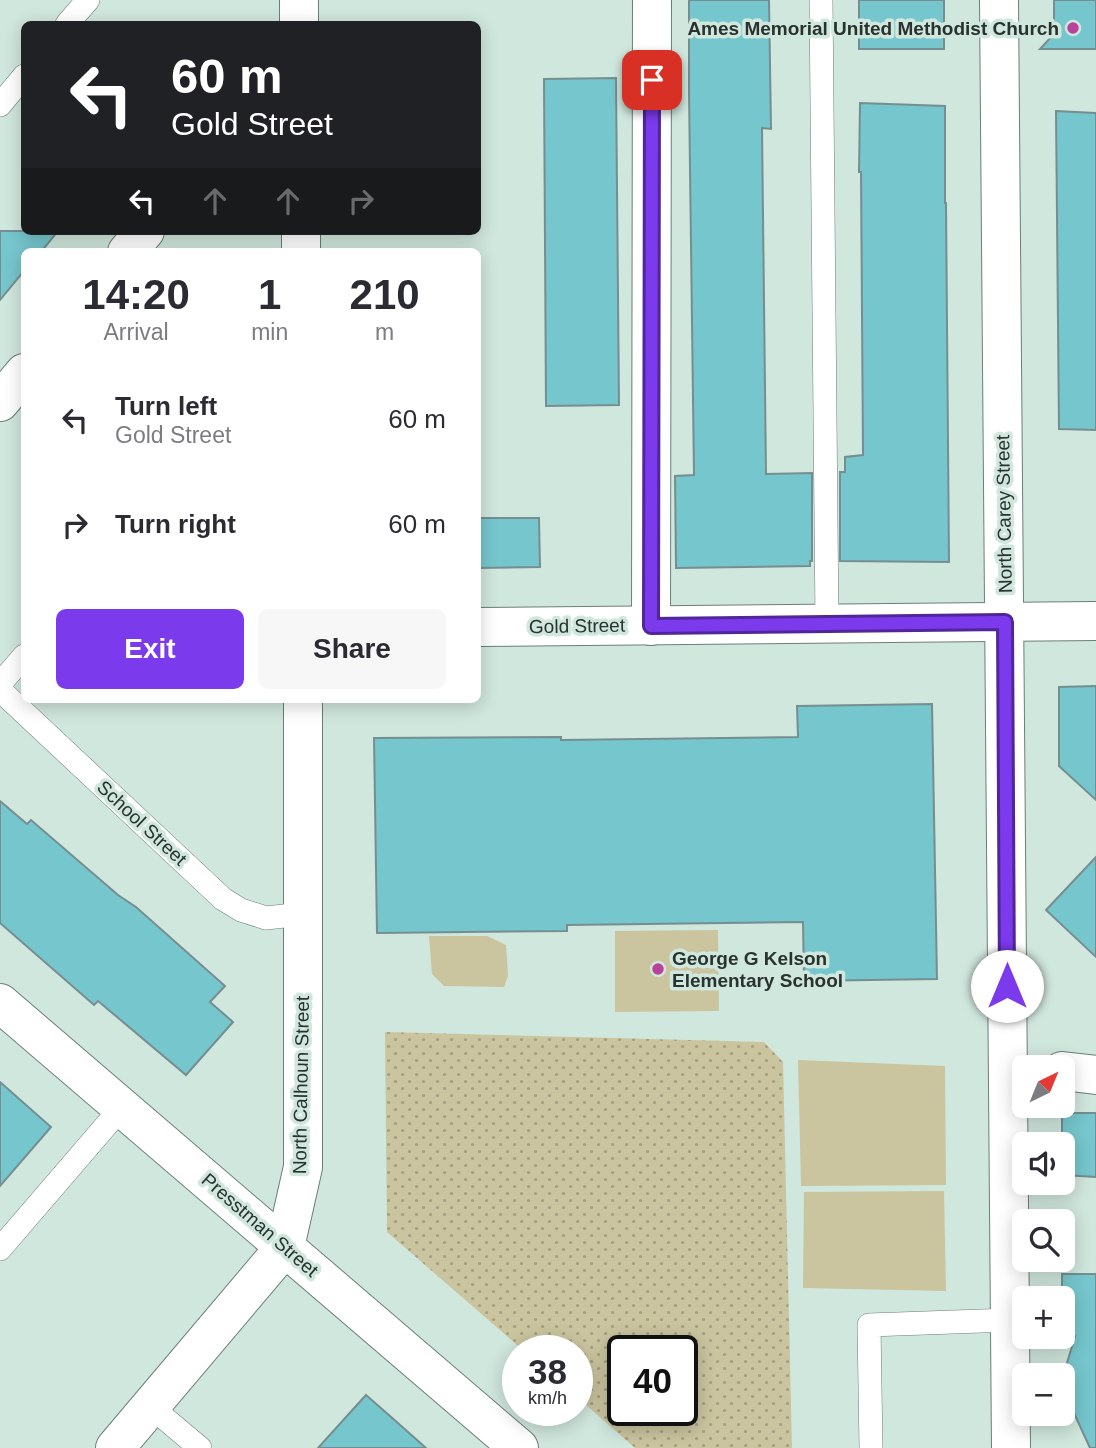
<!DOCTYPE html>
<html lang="en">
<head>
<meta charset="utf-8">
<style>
	:root { --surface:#fff; --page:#f7f7f7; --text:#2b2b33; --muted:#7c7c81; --accent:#7c3aed }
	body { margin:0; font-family:Helvetica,sans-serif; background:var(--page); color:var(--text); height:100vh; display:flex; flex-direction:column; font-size:26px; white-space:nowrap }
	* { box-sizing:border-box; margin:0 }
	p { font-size:23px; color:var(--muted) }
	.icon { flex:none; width:38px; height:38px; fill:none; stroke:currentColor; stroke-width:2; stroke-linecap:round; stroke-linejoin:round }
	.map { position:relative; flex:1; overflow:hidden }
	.sheet { position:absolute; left:21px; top:248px; width:460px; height:455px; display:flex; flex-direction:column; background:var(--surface); border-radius:10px; box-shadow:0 4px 18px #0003 }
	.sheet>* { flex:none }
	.top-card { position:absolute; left:21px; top:21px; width:460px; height:214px; border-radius:10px; box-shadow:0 4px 18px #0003; background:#202124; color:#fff; overflow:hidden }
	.needle { width:46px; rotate:43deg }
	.controls { position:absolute; left:1012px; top:1055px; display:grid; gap:14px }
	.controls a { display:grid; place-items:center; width:63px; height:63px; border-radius:10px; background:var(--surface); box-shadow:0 4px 18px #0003; font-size:35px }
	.speed { position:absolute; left:502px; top:1335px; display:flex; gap:14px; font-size:35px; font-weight:700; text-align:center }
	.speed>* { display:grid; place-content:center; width:91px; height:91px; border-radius:50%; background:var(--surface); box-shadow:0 4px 18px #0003; line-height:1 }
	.speed small { font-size:18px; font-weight:400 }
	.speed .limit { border:4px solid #111; border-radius:10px; background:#fff; color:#111 }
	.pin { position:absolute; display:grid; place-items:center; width:60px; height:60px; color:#fff; margin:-30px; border-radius:14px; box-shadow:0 4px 10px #0006 }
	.me { position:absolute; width:77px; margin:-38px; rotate:0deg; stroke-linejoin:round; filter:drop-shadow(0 0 5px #0008) }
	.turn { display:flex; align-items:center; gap:24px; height:147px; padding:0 35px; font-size:32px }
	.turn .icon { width:91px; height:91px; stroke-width:2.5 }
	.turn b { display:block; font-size:49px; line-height:60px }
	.lanes { display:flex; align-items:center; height:66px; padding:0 35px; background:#0003; justify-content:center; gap:35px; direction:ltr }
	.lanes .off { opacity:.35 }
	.eta { display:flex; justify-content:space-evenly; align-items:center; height:119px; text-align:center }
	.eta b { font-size:42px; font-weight:600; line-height:49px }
	.primary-button { display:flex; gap:14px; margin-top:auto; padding:14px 35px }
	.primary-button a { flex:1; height:80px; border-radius:10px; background:var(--accent); color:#fff; font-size:28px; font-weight:600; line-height:80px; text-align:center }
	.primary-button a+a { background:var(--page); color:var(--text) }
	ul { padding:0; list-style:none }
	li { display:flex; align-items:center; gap:21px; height:105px; padding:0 35px }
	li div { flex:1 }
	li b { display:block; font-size:26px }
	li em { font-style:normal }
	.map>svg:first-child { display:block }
</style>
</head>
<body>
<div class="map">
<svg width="1096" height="1448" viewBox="0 0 1096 1448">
	<defs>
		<pattern id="grass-dots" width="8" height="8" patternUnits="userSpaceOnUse" patternTransform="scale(1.75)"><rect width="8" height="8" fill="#cac49f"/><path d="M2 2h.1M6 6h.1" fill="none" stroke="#a4a082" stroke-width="1.8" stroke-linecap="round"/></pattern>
	</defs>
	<rect width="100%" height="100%" fill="#d0e7dd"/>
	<!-- grass -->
	<path fill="url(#grass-dots)" fill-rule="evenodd" d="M385,1032L764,1042L783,1062L792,1448H635L578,1398V1351H524L387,1232ZM682,1351V1410H623V1351Z"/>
	<!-- park -->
	<g fill="#cac49f">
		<polygon points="718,930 719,1011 615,1012 615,931"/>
		<polygon points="429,936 487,936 506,945 508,976 504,987 444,986 432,974"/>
		<polygon points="798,1060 945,1066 946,1185 801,1186"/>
		<polygon points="944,1191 946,1291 803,1288 804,1192"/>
	</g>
	<!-- building -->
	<g fill="#76c6cd" stroke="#768e90" stroke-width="2">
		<polygon points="689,0 769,0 771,129 762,128 766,474 812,473 812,561 810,561 810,566 676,568 675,476 694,475 689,92"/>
		<rect x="859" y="0" width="85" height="49"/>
		<polygon points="1054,0 1096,0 1096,49 1040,49 1054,34 1050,30 1054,26"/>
		<polygon points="616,78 619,405 546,406 544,79"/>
		<polygon points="860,103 945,106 945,203 946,203 949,562 840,561 840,472 845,472 845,457 863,455 861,172 859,172"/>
		<polygon points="1056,111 1096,113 1096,430 1059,429"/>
		<polygon points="0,231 58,231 41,252 24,252 24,271 0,300"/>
		<polygon points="478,518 539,518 540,567 478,568"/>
		<polygon points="1096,686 1096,800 1059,766 1059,687"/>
		<polygon points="932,704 937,979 804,981 803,922 567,925 567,931 377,933 374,738 561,737 561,740 798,737 797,706"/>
		<polygon points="0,801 27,824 31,820 118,895 136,907 225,986 210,1002 233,1022 186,1075 98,1001 94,1005 0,923"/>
		<polygon points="1096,857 1096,957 1046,910"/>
		<polygon points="0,1082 51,1127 0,1186"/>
		<polygon points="1062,1113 1096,1113 1096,1177 1062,1175"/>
		<polygon points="1062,1274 1096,1274 1096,1448 1090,1448 1062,1387 1062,1380 1075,1336 1062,1336"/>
		<polygon points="366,1395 390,1416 426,1448 318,1448"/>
	</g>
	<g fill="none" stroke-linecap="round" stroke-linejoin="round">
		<defs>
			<g id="lane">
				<polyline points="821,0 827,624"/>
				<polyline points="67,24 88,0"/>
				<polyline points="0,105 24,76"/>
				<polyline points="0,684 24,656"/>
				<polyline points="0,690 223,899 241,910 266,918 302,914"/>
				<polyline points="0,1249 122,1107"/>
				<polyline points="150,1406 200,1448"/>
				<polyline points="871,1448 869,1325 1010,1320"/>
			</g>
			<g id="street">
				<polyline points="127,252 145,231"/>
				<polyline points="0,402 24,373"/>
				<polyline points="651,626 652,0"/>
				<polyline points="1062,1071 1096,1075"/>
			</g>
			<g id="secondary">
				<polyline points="299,0 299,24"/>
				<polyline points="999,0 1011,1448"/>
				<polyline points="301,231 301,252"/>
				<polyline points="478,627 1096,621"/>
				<polyline points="0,1003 519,1448"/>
				<polyline points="115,1448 285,1247 303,1167 303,700"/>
			</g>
		</defs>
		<!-- lane casing -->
		<use href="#lane" stroke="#6b7f77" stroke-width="24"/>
		<!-- street casing -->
		<use href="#street" stroke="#6b7f77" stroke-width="40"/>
		<!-- secondary casing -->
		<use href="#secondary" stroke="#6b7f77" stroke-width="40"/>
		<!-- lane -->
		<use href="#lane" stroke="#fff" stroke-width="23"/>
		<!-- street -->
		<use href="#street" stroke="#fff" stroke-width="38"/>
		<!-- secondary -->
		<use href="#secondary" stroke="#fff" stroke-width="38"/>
	</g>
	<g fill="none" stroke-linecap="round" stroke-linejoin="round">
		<defs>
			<polyline id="route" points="652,80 651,626 1005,622 1007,986"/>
		</defs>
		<!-- route casing -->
		<use href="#route" stroke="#51269a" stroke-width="18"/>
		<!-- route -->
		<use href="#route" stroke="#7c3aed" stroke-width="12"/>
	</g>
	<!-- markers -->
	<g fill="#b9439a" stroke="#d0e7dd" stroke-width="2.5">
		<circle cx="1073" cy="28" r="7"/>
		<circle cx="658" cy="969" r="7"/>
	</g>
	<g text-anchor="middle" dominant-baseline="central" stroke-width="7" stroke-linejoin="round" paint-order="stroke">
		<!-- poi labels -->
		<g font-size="19" font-weight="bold" fill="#29322e" stroke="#d0e7dd" text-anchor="end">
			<text x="1059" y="28">Ames Memorial United Methodist Church</text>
			<text x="672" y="958" text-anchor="start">George G Kelson<tspan x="672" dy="22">Elementary School</tspan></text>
		</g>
		<!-- street labels -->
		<g font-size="19" fill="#29322e" stroke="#d0e7dd">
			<text transform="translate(1004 514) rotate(-91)">North Carey Street</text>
			<text transform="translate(577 626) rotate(-1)">Gold Street</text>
			<text transform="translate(142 823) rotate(43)">School Street</text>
			<text transform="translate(301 1085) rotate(-89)">North Calhoun Street</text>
			<text transform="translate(260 1225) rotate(41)">Presstman Street</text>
		</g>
	</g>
</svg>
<div class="controls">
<a><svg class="needle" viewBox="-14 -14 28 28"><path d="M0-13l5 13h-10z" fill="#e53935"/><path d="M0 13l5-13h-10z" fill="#7c7c81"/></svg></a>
<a><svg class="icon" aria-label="sound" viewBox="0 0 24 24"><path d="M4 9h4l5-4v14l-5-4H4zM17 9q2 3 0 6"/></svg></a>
<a><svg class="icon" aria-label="search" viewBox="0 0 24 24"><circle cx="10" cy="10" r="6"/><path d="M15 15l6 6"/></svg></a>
<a>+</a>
<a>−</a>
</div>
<div class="speed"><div>38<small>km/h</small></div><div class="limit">40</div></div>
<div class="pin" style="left:652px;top:80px;background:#d93025"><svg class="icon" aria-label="arrive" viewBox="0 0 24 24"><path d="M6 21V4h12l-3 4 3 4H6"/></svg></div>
<svg class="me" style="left:1007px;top:986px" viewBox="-20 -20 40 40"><circle r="19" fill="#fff"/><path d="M0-13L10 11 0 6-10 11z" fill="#7c3aed"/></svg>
<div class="top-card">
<div class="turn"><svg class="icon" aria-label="left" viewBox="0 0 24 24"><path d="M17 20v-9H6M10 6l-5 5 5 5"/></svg><div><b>60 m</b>Gold Street</div></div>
<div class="lanes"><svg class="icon" aria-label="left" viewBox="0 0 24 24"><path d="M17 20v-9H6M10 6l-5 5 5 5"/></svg><svg class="icon off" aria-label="ahead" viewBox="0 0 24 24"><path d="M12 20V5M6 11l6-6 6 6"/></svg><svg class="icon off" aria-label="ahead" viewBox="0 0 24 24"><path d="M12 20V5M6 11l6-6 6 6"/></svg><svg class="icon off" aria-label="right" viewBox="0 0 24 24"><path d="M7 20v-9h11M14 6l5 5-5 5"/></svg></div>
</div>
<section class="sheet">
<div class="eta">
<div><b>14:20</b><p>Arrival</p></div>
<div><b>1</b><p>min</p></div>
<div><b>210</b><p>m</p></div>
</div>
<ul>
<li><svg class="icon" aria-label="left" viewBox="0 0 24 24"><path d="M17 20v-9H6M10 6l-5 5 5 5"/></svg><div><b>Turn left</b><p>Gold Street</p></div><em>60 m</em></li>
<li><svg class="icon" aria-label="right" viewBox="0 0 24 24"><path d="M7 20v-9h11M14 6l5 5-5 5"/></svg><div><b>Turn right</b></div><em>60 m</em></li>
</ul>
<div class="primary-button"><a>Exit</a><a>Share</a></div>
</section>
</div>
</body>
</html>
